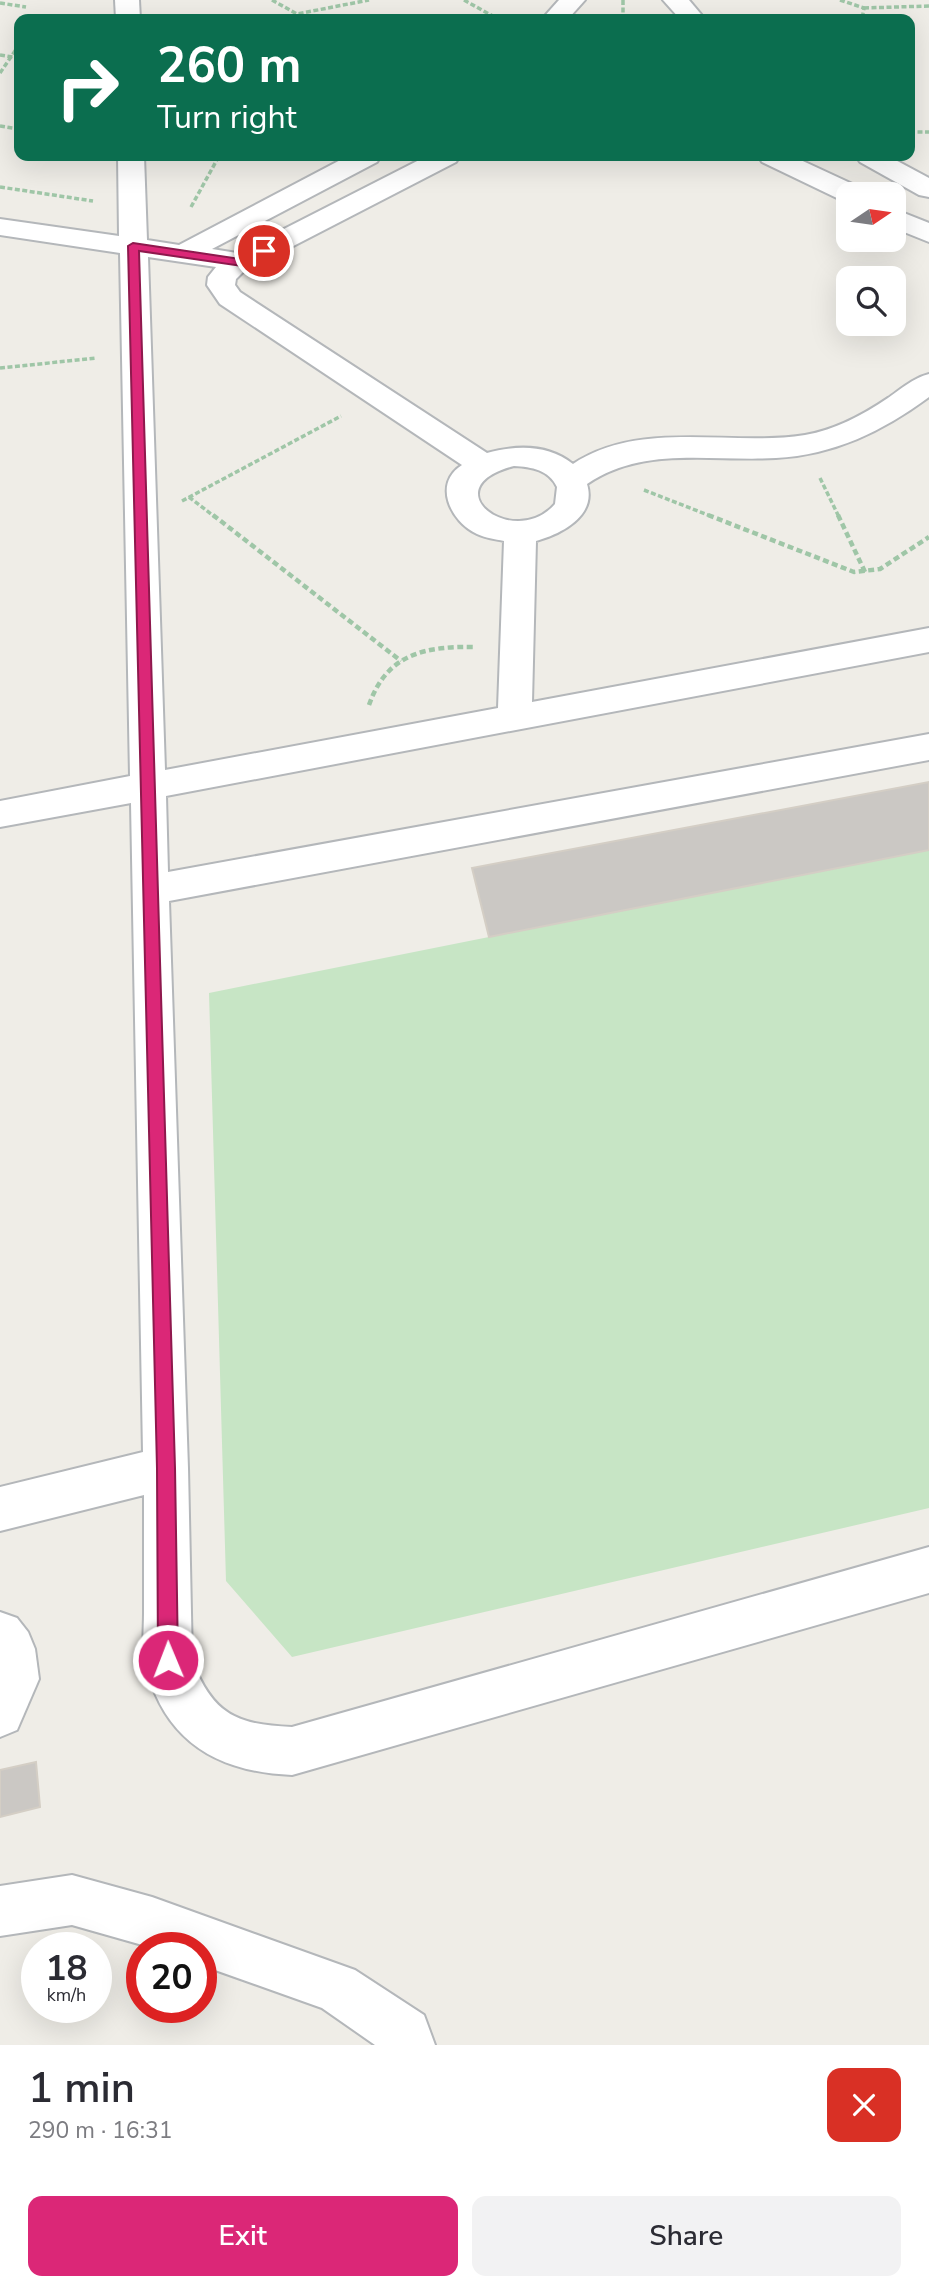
<!DOCTYPE html>
<html lang="en">
<head>
<meta charset="utf-8">
<style>
	:root { --surface:#fff; --page:#f2f2f3; --text:#2b2b33; --muted:#7c7c81; --accent:#db2777 }
	body { margin:0; font-family:"Nunito Sans",sans-serif; background:var(--page); color:var(--text); height:100vh; display:flex; flex-direction:column; font-size:26px; white-space:nowrap }
	* { box-sizing:border-box; margin:0 }
	p { font-size:23px; color:var(--muted) }
	.icon { flex:none; width:38px; height:38px; fill:none; stroke:currentColor; stroke-width:2; stroke-linecap:round; stroke-linejoin:round }
	.map { position:relative; height:2045px; overflow:hidden }
	.drawer { display:flex; flex-direction:column; background:var(--surface); flex:1 }
	.drawer>* { flex:none }
	.banner { position:absolute; left:14px; top:14px; width:901px; height:147px; border-radius:14px; box-shadow:0 7px 28px #0002; background:#0b6e4f; color:#fff; overflow:hidden }
	.needle { width:46px; rotate:77deg }
	.tools { position:absolute; left:836px; top:182px; display:grid; gap:14px }
	.tools a { display:grid; place-items:center; width:70px; height:70px; border-radius:14px; background:var(--surface); box-shadow:0 7px 28px #0002; font-size:35px }
	.speed { position:absolute; left:21px; top:1932px; display:flex; gap:14px; font-size:35px; font-weight:700; text-align:center }
	.speed>* { display:grid; place-content:center; width:91px; height:91px; border-radius:50%; background:var(--surface); box-shadow:0 7px 28px #0002; line-height:1 }
	.speed small { font-size:18px; font-weight:400 }
	.speed .limit { border:10px solid #d22; background:#fff; color:#111 }
	.pin { position:absolute; display:grid; place-items:center; width:60px; height:60px; color:#fff; margin:-30px; border:4px solid #fff; border-radius:50%; box-shadow:0 2px 7px #0007 }
	.me { position:absolute; width:77px; margin:-38px; rotate:359deg; stroke-linejoin:round; filter:drop-shadow(0 0 5px #0008) }
	.turn { display:flex; align-items:center; gap:24px; height:147px; padding:0 28px; font-size:32px }
	.turn .icon { width:91px; height:91px; stroke-width:2.5 }
	.turn b { display:block; font-size:49px; line-height:60px }
	.round { display:grid; place-items:center; flex:none; width:74px; height:74px; border-radius:14px; background:var(--page) }
	.head { display:flex; align-items:center; justify-content:space-between; height:119px; padding:0 28px }
	h1 { font-size:42px; font-weight:600; line-height:52px }
	.cta { display:flex; gap:14px; margin-top:auto; padding:14px 28px }
	.cta a { flex:1; height:80px; border-radius:14px; background:var(--accent); color:#fff; font-size:28px; font-weight:600; line-height:80px; text-align:center }
	.cta a+a { background:var(--page); color:var(--text) }
	.map>svg:first-child { display:block }
</style>
</head>
<body>
<div class="map">
<svg width="929" height="2045" viewBox="0 0 929 2045">
	<rect width="100%" height="100%" fill="#efede7"/>
	<!-- green -->
	<polygon fill="#c7e5c5" points="929,782 929,1508 292,1657 226,1581 209,993 489,937 472,868"/>
	<!-- building -->
	<g fill="#cbc8c4" stroke="#d4cec5" stroke-width="2">
		<polygon points="929,782 929,850 489,937 472,868"/>
		<polygon points="36,1762 40,1807 0,1817 0,1770"/>
	</g>
	<g fill="none" stroke-linecap="round" stroke-linejoin="round">
		<defs>
			<g id="minor">
				<polygon points="115,0 139,0 140,19 116,19"/>
				<polygon points="559,0 585,0 568,19 542,19"/>
				<polygon points="663,0 689,0 705,19 680,19"/>
				<path d="M118,156H144L147,240L179,245L348,156H381L377,162L212,249L237,253L427,156H460L456,162L243,272L236,279L235,285L240,292L487,453C516,445 548,444 573,464C641,419 730,447 805,435C835,430 863,415 888,398C901,389 913,378 929,374V397C883,431 834,455 776,458C711,462 644,445 587,484C597,516 561,534 536,541L532,702L929,628V652L166,796L168,872L929,734V760L169,901L188,1468L192,1660C212,1714 237,1725 292,1727L929,1547V1593L292,1775C216,1772 162,1740 145,1661C142,1646 144,1628 144,1613C144,1574 144,1534 144,1495L0,1531V1487L143,1452L131,803L0,827V801L130,776L120,253L0,235V219L119,236ZM148,257L216,267L208,277L207,285L220,304L462,465C432,484 451,522 477,534C485,538 495,539 504,541L498,708L165,770ZM514,466C532,467 549,470 557,487L555,504C514,551 430,488 514,466Z"/>
				<polygon points="758,156 792,156 861,188 865,194 849,194 849,202 841,200 762,162"/>
				<polygon points="856,156 888,156 929,178 929,197 919,195 860,162"/>
				<polygon points="894,209 929,223 929,242 894,228"/>
				<polygon points="0,1612 17,1618 28,1632 35,1649 39,1679 17,1730 0,1737"/>
				<polygon points="72,1875 152,1897 355,1970 424,2015 435,2045 375,2045 322,2008 201,1965 201,1948 153,1948 72,1925 0,1936 0,1886"/>
			</g>
		</defs>
		<!-- minor casing -->
		<use href="#minor" stroke="#b4b7ba" stroke-width="4"/>
		<!-- path-far1 -->
		<g stroke="#9fc6a7" stroke-width="3.5" stroke-dasharray="5 2.5" stroke-linecap="butt">
			<polyline points="272,0 306,19"/>
			<polyline points="464,0 498,19"/>
			<polyline points="623,0 623,19"/>
			<polyline points="840,0 864,8 862,19"/>
			<polyline points="0,3 26,7"/>
			<polyline points="864,8 929,6"/>
			<polyline points="294,19 297,14 369,0"/>
			<polyline points="0,55 19,58"/>
			<polyline points="0,73 19,45"/>
			<polyline points="0,126 19,129"/>
			<polyline points="910,132 929,132"/>
			<polyline points="0,187 93,201"/>
			<polyline points="191,207 219,156"/>
			<polyline points="0,368 97,358"/>
			<polyline points="820,478 839,517"/>
			<polyline points="644,490 713,517"/>
			<polyline points="189,497 215,517"/>
			<polyline points="182,501 341,416"/>
		</g>
		<!-- path -->
		<g stroke="#9fc6a7" stroke-width="4.5" stroke-dasharray="6 3.5" stroke-linecap="butt">
			<polyline points="213,515 401,661"/>
			<polyline points="708,515 854,572 880,569 929,537"/>
			<polyline points="838,515 865,572"/>
			<path d="M369,705C387,653 426,646 476,647"/>
		</g>
		<!-- minor -->
		<use href="#minor" fill="#fff" fill-rule="evenodd"/>
	</g>
	<!-- route -->
	<polygon fill="#db2777" stroke="#8e194d" stroke-width="2" points="133,243 240,259 260,248 270,251 242,266 139,251 175,1468 178,1660 175,1667 168,1670 161,1667 158,1660 157,1468 128,246"/>
</svg>
<div class="tools">
<a><svg class="needle" viewBox="-14 -14 28 28"><path d="M0-13l5 13h-10z" fill="#e53935"/><path d="M0 13l5-13h-10z" fill="#7c7c81"/></svg></a>
<a><svg class="icon" aria-label="search" viewBox="0 0 24 24"><circle cx="10" cy="10" r="6"/><path d="M15 15l6 6"/></svg></a>
</div>
<div class="speed"><div>18<small>km/h</small></div><div class="limit">20</div></div>
<div class="pin" style="left:264px;top:251px;background:#d93025"><svg class="icon" aria-label="arrive" viewBox="0 0 24 24"><path d="M6 21V4h12l-3 4 3 4H6"/></svg></div>
<svg class="me" style="left:168px;top:1660px" viewBox="-20 -20 40 40"><circle r="17" fill="#db2777" stroke="#fff" stroke-width="3"/><path d="M0-11L8 9 0 5-8 9z" fill="#fff"/></svg>
<div class="banner">
<div class="turn"><svg class="icon" aria-label="right" viewBox="0 0 24 24"><path d="M7 20v-9h11M14 6l5 5-5 5"/></svg><div><b>260 m</b>Turn right</div></div>
</div>
</div>
<section class="drawer">
<div class="head"><div><h1>1 min</h1><p>290 m · 16:31</p></div><a class="round" style="background:#d93025;color:#fff"><svg class="icon" aria-label="close" viewBox="0 0 24 24"><path d="M6 6l12 12M18 6L6 18"/></svg></a></div>
<div class="cta"><a>Exit</a><a>Share</a></div>
</section>
</body>
</html>
